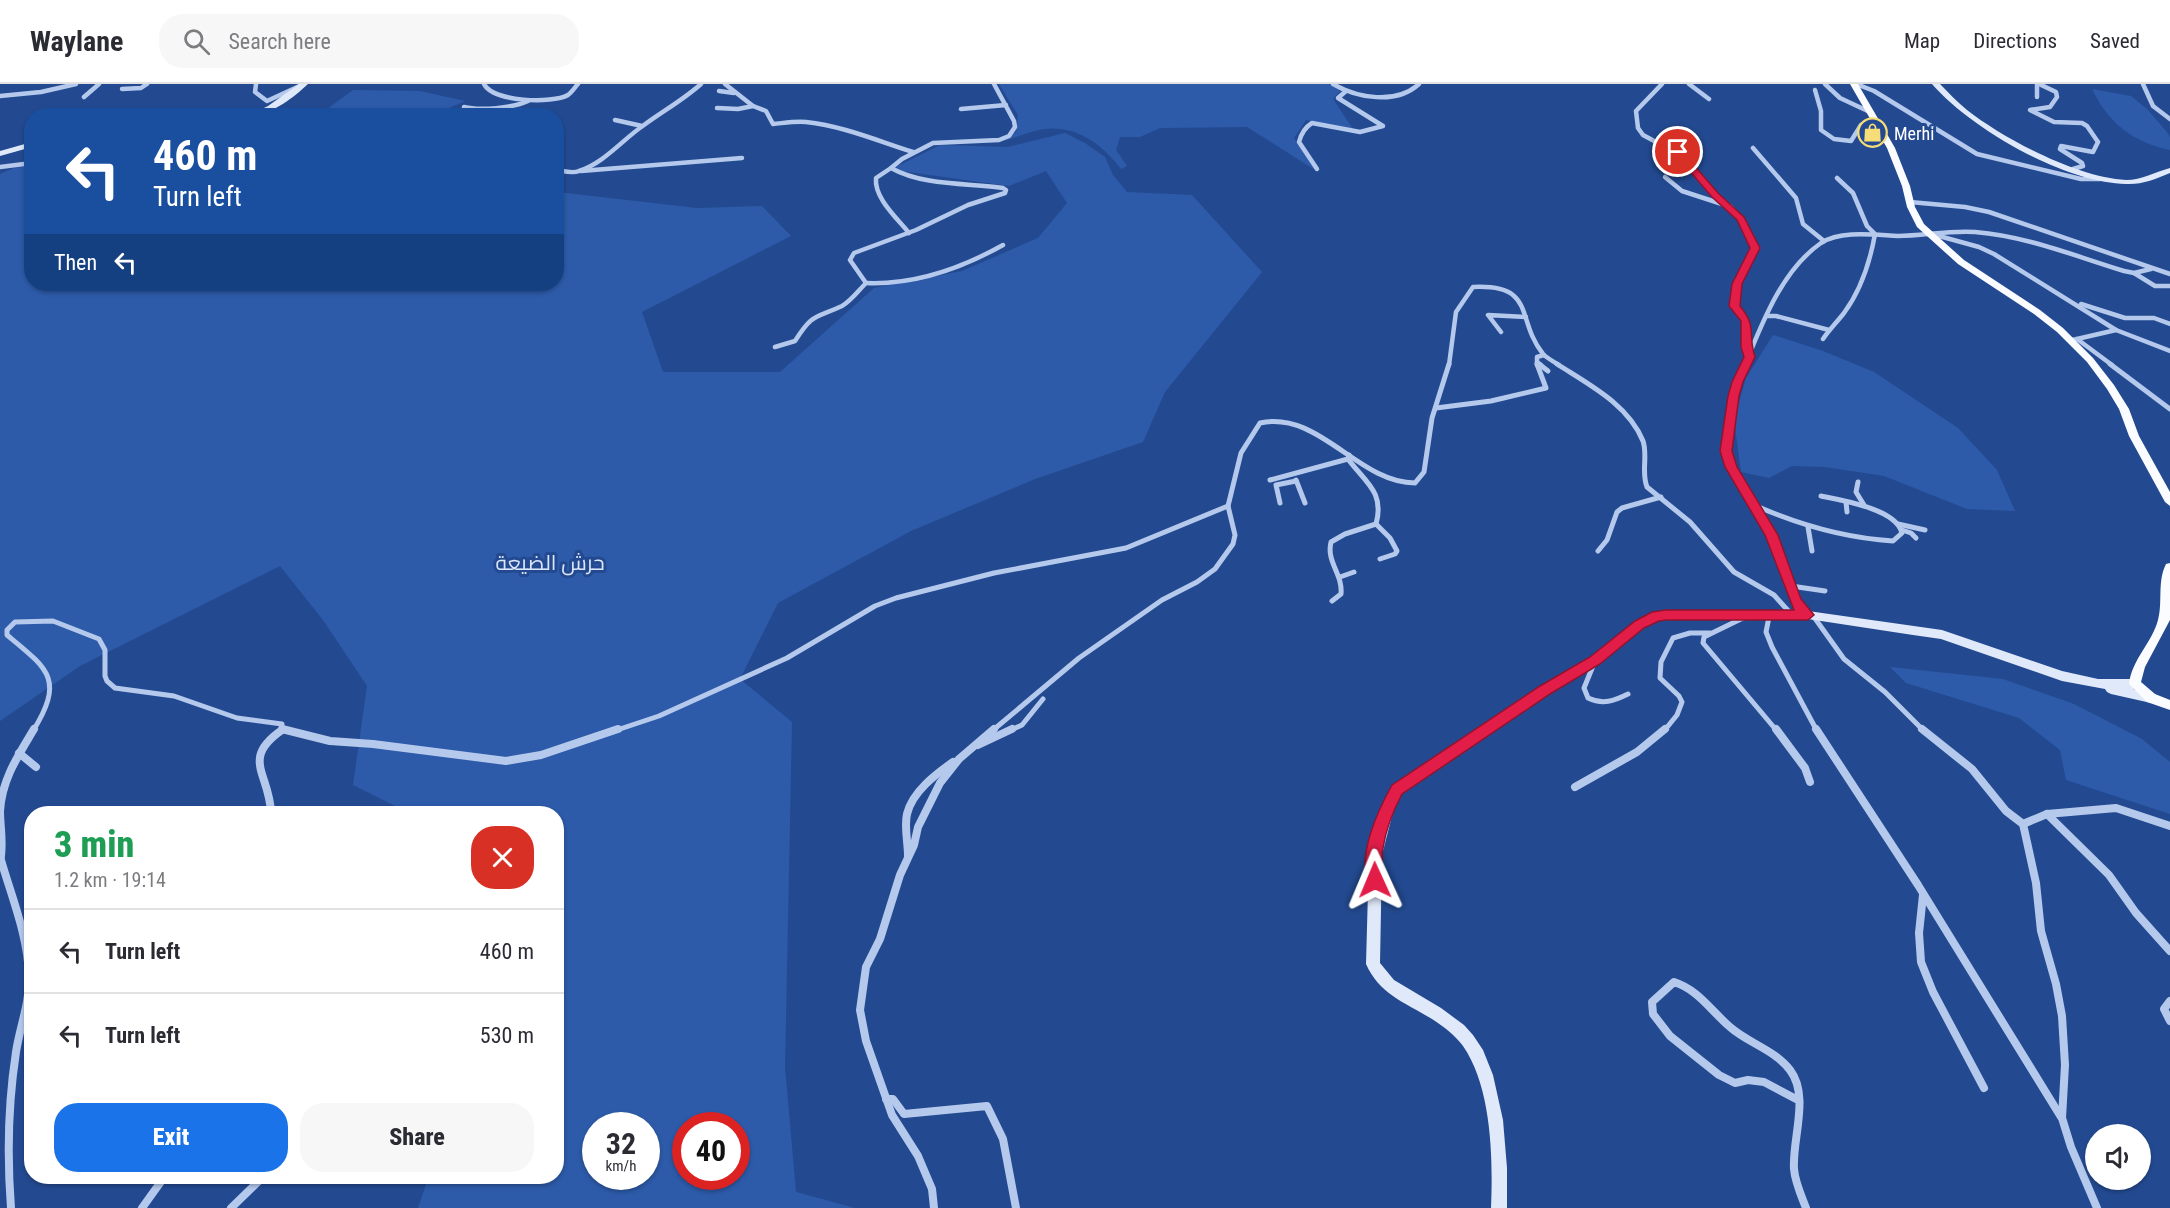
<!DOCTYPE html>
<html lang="en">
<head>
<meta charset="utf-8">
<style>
	:root { --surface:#fff; --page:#f7f7f7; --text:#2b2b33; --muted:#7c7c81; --line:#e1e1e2; --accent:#1a73e8 }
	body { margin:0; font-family:"Roboto Condensed",Cairo,sans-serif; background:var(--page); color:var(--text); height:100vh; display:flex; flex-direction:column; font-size:22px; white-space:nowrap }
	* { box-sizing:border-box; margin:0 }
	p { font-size:20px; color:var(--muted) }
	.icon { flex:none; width:33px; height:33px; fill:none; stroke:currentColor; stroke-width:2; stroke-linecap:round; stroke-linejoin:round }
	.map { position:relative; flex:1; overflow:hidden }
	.drawer { position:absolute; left:24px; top:722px; width:540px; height:378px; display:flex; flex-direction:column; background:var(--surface); border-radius:24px; box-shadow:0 2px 4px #0004 }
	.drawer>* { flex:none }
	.top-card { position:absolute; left:24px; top:24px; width:540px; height:183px; border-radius:24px; box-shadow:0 2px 4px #0004; background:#1a4fa0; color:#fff; overflow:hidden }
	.tools { position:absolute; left:2085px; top:1040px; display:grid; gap:12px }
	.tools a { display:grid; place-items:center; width:66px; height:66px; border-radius:50%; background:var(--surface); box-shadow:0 2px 4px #0004; font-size:30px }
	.speed { position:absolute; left:582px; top:1028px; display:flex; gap:12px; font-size:30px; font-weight:700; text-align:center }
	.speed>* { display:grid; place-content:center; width:78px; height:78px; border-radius:50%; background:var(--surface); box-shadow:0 2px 4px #0004; line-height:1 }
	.speed small { font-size:15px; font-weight:400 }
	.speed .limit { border:9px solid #d22; background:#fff; color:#111 }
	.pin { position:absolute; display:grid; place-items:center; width:51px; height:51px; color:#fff; margin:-26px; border:3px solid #fff; border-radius:50%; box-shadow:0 2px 6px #0007 }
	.me { position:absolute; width:66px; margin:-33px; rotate:359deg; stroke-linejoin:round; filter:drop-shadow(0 0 4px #0008) }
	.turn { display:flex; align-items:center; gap:21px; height:126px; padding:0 30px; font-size:27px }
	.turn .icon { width:78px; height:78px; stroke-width:2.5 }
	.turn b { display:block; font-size:42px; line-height:51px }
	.then { display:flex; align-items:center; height:57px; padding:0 30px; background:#0003; gap:12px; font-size:22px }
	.round { display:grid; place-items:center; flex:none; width:63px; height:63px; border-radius:24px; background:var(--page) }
	.headline { display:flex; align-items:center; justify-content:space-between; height:102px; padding:0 30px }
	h1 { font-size:36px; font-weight:800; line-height:45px; color:#1e9e55 }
	.cta { display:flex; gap:12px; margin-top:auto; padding:12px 30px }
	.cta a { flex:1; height:69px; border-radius:24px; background:var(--accent); color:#fff; font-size:24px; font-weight:800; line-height:69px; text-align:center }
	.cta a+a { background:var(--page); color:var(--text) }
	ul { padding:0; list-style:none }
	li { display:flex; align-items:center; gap:18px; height:84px; padding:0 30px; border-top:2px solid var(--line) }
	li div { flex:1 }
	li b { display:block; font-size:22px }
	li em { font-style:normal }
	header { display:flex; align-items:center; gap:36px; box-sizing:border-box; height:84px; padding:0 30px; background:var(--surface); border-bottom:2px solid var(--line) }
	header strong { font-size:28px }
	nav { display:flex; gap:33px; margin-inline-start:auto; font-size:21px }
	.search { width:420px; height:54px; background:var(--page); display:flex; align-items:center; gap:15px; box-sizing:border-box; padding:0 21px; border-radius:24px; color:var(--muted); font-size:22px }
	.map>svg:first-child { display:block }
</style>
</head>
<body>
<header>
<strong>Waylane</strong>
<div class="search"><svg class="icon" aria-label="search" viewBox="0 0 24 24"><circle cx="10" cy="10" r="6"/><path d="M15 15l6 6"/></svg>Search here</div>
<nav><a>Map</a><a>Directions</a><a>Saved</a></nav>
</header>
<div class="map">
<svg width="2170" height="1124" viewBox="0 0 2170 1124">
	<rect width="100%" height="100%" fill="#234a91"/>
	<!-- green -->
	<g fill="#2d5ba9" fill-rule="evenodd">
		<path d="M999,0H1328L1341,6L1333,15L1353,45L1306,36L1294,54L1315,86L1247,43L1160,44L1140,53H1120L1116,66L1127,82L1121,85C1104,62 1077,41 1046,45C1032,46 1018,53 1004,57L1016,48L1018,31Z"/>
		<path d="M2092,5L2131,12L2147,25L2166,47L2170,53V66C2133,58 2109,40 2092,5Z"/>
		<polygon points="353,6 420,7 465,17 436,30 437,31 319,31"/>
		<path d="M1065,49L1085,59L1105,73L1113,91L1127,108L1192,111L1262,188L1165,308L1143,358L1035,395L911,447L778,519L740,595L792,638L785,983L796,1108L855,1124H418L429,1092H556V729H409L353,701L367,602L323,536L280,482L80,582L0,637V90L14,84L31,82L32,200H556L557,108L697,124L762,122L791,152L642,228L663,288H780L874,204L962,187L1038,154L1067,119L1046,87L1009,102L901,87L896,83L940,61L1008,63ZM596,1041H646V1092H596ZM686,1041H736V1092H686Z"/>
		<polygon points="1773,251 1823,267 1874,288 1958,344 1997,386 2015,427 1967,425 1884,392 1825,383 1792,382 1769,394 1741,388 1734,336 1746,294"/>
		<polygon points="1890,583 2003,595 2074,620 2142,655 2170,678 2170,730 2066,696 2060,666 2019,634 1906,599"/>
	</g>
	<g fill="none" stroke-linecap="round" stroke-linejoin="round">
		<!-- street-far2 -->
		<g stroke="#b5c9ec" stroke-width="4.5">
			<polyline points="256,0 255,8 267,17 304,0"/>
			<path d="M484,0C493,18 552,20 568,11C572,8 575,3 578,0"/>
			<path d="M725,0L753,22L766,27L773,40C784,39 795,37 806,38C843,42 878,57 913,68"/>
			<path d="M1333,0C1357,14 1396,21 1419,0"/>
			<polyline points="1662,0 1636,27 1638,44 1643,51 1682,72 1715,111 1731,123 1741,135 1755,164 1737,200 1734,222 1746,236 1746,263 1750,273"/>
			<polyline points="1689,0 1709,15"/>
			<polyline points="1825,0 1840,14 1872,29"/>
			<polyline points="1856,0 1874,7 1977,70 2081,95 2100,95"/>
			<polyline points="2037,0 2037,13"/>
			<polyline points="2039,0 2056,8 2057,13 2050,23 2030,26 2054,38 2082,39 2087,42 2098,58 2093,68 2061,62 2060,65 2082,79 2083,82 2073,85"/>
			<polyline points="2143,0 2153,22 2170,35"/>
			<polyline points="122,5 141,4 147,0"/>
			<polyline points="1815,6 1821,27 1821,46 1834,55 1851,57 1861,41 1876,36"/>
			<polyline points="719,7 734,9"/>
			<polyline points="0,12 41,8 76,0"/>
			<polyline points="84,13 99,0"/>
			<path d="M464,23C480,27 513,24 528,17"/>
			<polyline points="717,24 738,25 753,22"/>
			<polyline points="961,25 1006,21"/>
			<polyline points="615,36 642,42"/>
			<polyline points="1753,64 1796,114 1803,140 1824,157"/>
			<polyline points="0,83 32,79"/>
			<path d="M891,84L876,94C874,114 897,134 909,149"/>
			<path d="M1317,85L1299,58C1301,50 1304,44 1312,39L1360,48L1383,42L1338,14L1346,7"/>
			<path d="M556,86C564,87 572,90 579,87C604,79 622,56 644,41C663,27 683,16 701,0"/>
			<polyline points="581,87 742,74"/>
			<polyline points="1665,93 1682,107 1725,121"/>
			<polyline points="1910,118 1965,123 1989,128 2170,190"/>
			<polyline points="1939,152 1979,163 1994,170 2116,246 2170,267"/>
			<polyline points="2134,189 2155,202 2170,202"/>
			<path d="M866,199C914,201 962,184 1003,161"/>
			<polyline points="2081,220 2125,234 2154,234 2170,240"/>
			<polyline points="1767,232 1776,232 1829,246"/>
			<polyline points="1501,248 1488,231 1526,233"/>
			<path d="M1823,255C1829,246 1837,238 1844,229C1861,206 1870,178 1875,150L1867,142L1853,109L1837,94"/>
			<polyline points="2077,255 2116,246"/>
			<polyline points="2072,256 2077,255 2112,281"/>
			<path d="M775,263L795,257C813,229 814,235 842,222C851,217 859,206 866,199L850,176L854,169L916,146L968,121L1005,109L1006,106L1003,104C968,99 923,102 891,84L902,75L933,59L999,56L1009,52L1015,43L1014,37L994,0"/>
			<polyline points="1537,278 1541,281"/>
			<path d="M1449,281L1456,228L1473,203C1537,200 1515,235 1543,270C1547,274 1554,278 1559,281"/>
			<polyline points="1537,281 1537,273 1544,271"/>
			<path d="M1745,281C1762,239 1782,186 1821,159C1841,146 1875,151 1898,152C1923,152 1949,146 1975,148C2026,152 2075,172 2124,187L2134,189L2151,185"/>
		</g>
		<!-- street-far1 -->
		<g stroke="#b5c9ec" stroke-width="5">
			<polyline points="1539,280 1548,287"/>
			<path d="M1557,280C1588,300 1628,320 1643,357C1648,371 1641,389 1647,403L1690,438L1734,488L1774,511L1792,531"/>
			<path d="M1746,280C1734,308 1721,346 1728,377L1774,456L1793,510L1808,531"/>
			<polyline points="2110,280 2170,325"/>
			<polyline points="1436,324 1491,317 1546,304 1537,280"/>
			<polyline points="1270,396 1348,375"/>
			<polyline points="1296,396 1305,419"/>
			<polyline points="1858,398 1856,408 1864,421"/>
			<polyline points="1846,418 1847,428"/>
			<polyline points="1280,419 1276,401 1296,397"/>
			<path d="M1754,421C1799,441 1844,454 1893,457L1902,449C1897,425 1841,416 1821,412"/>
			<polyline points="1376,440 1390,454 1397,467 1395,470 1380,475"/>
			<polyline points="1898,440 1925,446"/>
			<polyline points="1808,443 1812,467"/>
			<polyline points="1902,446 1911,449 1916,454"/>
			<polyline points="1598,467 1607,456 1617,428 1622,424 1661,413"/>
			<polyline points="1340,493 1354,488"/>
			<polyline points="1791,502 1825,507"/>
			<path d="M1332,517L1341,510C1343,490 1326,478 1331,458L1345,450L1376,440C1385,408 1365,398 1348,375L1349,371"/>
			<polyline points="1745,533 1704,553 1703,559 1777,647"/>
			<polyline points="1769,533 1766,548 1772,563 1817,647"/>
			<polyline points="1814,533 1844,575 1885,608 1924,647"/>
			<path d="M1595,577L1584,604L1588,614C1603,621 1614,617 1628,610"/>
			<path d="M33,647C65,595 48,585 7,551V546L15,538L53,537L99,555L105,566V592L107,597L115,604L174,612L237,634L282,640V646L286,647"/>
			<polyline points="614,647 659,632 787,574 875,522 896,514 994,489 1126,464 1228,422"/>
			<path d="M992,647L1079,574L1162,516L1197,498L1215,485L1233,460L1235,451L1228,422L1241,369L1260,339C1319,326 1358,399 1415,399L1424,388L1432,334L1449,280"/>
			<polyline points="1009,647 1022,641 1043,615"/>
			<polyline points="1664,647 1677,631 1682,618 1679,612 1660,594 1661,578 1673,554 1690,549 1710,549"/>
		</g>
		<!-- street -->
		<g stroke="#b5c9ec" stroke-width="8">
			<polyline points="282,645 330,657 373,660 506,677 541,671 618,645"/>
			<polyline points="1776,645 1805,684 1810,698"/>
			<polyline points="1816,645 1918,801 2061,1033"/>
			<polyline points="1922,645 1972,685 2006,727 2023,740 2036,799 2041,847 2056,900 2062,932 2065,981 2062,1034 2071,1063 2097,1124"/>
			<polyline points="978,661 1012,645"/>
			<polyline points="19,669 36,683"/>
			<polyline points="1575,703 1637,668 1665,645"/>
			<path d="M271,729C270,690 240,675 282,646"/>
			<polyline points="2047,730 2109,791 2136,829 2170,867"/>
			<polyline points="2023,740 2047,730 2116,724 2170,742"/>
			<path d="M908,772C908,758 904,743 907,730C912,708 936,690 953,678"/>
			<path d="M1,776C12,814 28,852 29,892C30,919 20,942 16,968C8,1020 7,1072 11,1124"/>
			<path d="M0,778C4,760 0,744 0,727C2,695 18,672 34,645"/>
			<polyline points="1923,811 1919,849 1921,878 1933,908 1984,1004"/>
			<polyline points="2170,917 2164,925 2170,937"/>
			<polyline points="886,1015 893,1015 904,1030 987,1022 1003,1055 1016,1124"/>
			<path d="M1798,1016L1764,998L1748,996L1735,999L1719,991L1670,952L1653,930L1652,918L1674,898C1699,906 1711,927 1730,943C1748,959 1775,966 1790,986C1810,1012 1792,1055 1794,1085C1795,1098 1801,1111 1806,1124"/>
			<polyline points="142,1124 165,1092"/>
			<polyline points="231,1124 264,1092"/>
			<polyline points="934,1124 932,1105 918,1072 892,1031 866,957 860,926 866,883 880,855 900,791 914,761 918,743 940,699 959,675 994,645"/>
		</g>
		<!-- secondary -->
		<g fill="#e0e9fa" fill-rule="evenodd">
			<path d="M299,0H308C292,15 270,32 247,32L268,22Z"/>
			<path d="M1932,0H1940C1949,9 1957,18 1967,26C2004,55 2078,94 2126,96C2142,96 2155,88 2170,84V89C2156,95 2141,101 2126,100C2065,99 1971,45 1932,0Z"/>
			<polygon points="32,58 32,63 0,72 0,67"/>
			<path d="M1808,527L1942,546L2062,587L2098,595H2135L2139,597L2141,600L2139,603L2133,605L2155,610L2157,614L2155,618L2151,619L2111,610L2107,608L2105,605L2062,597L1941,555L1913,551L1808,535L1659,536L1643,544L1599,580L1549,609L1402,710L1393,728L1382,771L1380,879L1394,896L1441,924L1464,941L1473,951L1483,966L1493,991L1503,1036L1507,1084V1124H1491C1493,1075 1492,1004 1463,962C1455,951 1443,942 1432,935C1406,919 1379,910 1366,880L1369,771L1379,728L1392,702L1541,603L1591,574L1635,538L1653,529Z"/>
		</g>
		<!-- primary -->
		<g fill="#fafcff" fill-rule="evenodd">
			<polygon points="1850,0 1858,0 1895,64 1910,102 1915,123 1924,140 1964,176 2040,226 2063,244 2093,274 2114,301 2129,325 2139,352 2170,408 2170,422 2165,418 2129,352 2119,325 2107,305 2087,278 2057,248 2034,230 1958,180 1917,143 1907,123 1902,102 1887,64"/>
			<path d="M2170,479V536L2145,583L2141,598L2155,610L2170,616V626L2147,618L2129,600C2132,575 2152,559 2158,536C2163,518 2157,498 2166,480Z"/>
		</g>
	</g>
	<!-- route -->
	<path fill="#e11d48" stroke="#92132f" stroke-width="1.5" d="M1675,66H1681L1718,109L1744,133L1760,164L1742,200L1740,222C1758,244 1747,249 1755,273L1743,298L1739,312L1732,367L1737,383L1778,451L1801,515L1814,531L1808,536H1666L1659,537L1644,544L1600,580L1550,610L1402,710C1393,727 1386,745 1383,764C1380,776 1386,790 1380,801L1375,803L1369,801C1356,773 1378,726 1392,701L1540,602L1590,573L1635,537L1652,528L1666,526H1794L1765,451L1725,383L1720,367L1728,312L1732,298L1744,273L1741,263V237L1729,222L1732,200L1750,164L1737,136L1712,113L1675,70Z"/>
	<!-- icons -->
	<defs>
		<symbol id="shop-ring" viewBox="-11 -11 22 22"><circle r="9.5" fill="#234a91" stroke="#f7dd78" stroke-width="1.5"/><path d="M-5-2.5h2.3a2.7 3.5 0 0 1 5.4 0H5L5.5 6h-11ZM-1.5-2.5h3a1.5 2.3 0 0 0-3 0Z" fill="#f7dd78"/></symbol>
	</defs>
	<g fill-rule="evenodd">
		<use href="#shop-ring" x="1856" y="32" width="33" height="33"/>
	</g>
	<g text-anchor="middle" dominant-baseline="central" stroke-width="6" stroke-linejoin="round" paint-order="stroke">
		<!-- far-poi labels -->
		<g font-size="18" fill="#fff" stroke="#234a91" text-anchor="start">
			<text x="1894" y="49">Merhi</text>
		</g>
		<!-- park labels -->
		<g font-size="21" fill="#dae6f9" stroke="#234a91">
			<text x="550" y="479">حرش الضيعة</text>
		</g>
	</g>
</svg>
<div class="tools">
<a><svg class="icon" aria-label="sound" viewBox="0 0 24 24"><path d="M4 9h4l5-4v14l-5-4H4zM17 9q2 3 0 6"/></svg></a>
</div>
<div class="speed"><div>32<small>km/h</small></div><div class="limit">40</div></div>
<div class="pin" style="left:1678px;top:68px;background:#d93025"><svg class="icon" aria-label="arrive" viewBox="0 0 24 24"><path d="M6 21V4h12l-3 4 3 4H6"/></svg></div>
<svg class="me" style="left:1375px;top:796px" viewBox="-20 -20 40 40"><path d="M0-17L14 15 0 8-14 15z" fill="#e11d48" stroke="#fff" stroke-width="4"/></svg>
<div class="top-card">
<div class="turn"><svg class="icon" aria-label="left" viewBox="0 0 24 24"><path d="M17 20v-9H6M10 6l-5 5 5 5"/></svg><div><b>460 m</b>Turn left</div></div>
<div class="then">Then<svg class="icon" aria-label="left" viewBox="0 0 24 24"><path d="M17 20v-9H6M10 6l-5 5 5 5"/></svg></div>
</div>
<section class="drawer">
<div class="headline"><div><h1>3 min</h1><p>1.2 km · 19:14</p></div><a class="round" style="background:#d93025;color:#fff"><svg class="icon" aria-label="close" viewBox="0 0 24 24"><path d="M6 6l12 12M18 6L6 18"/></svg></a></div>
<ul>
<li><svg class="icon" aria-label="left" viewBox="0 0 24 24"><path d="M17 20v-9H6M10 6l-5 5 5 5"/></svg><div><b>Turn left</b></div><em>460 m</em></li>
<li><svg class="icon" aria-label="left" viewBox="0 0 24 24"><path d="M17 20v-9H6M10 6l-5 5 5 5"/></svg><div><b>Turn left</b></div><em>530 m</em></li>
</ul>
<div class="cta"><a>Exit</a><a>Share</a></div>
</section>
</div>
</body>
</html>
